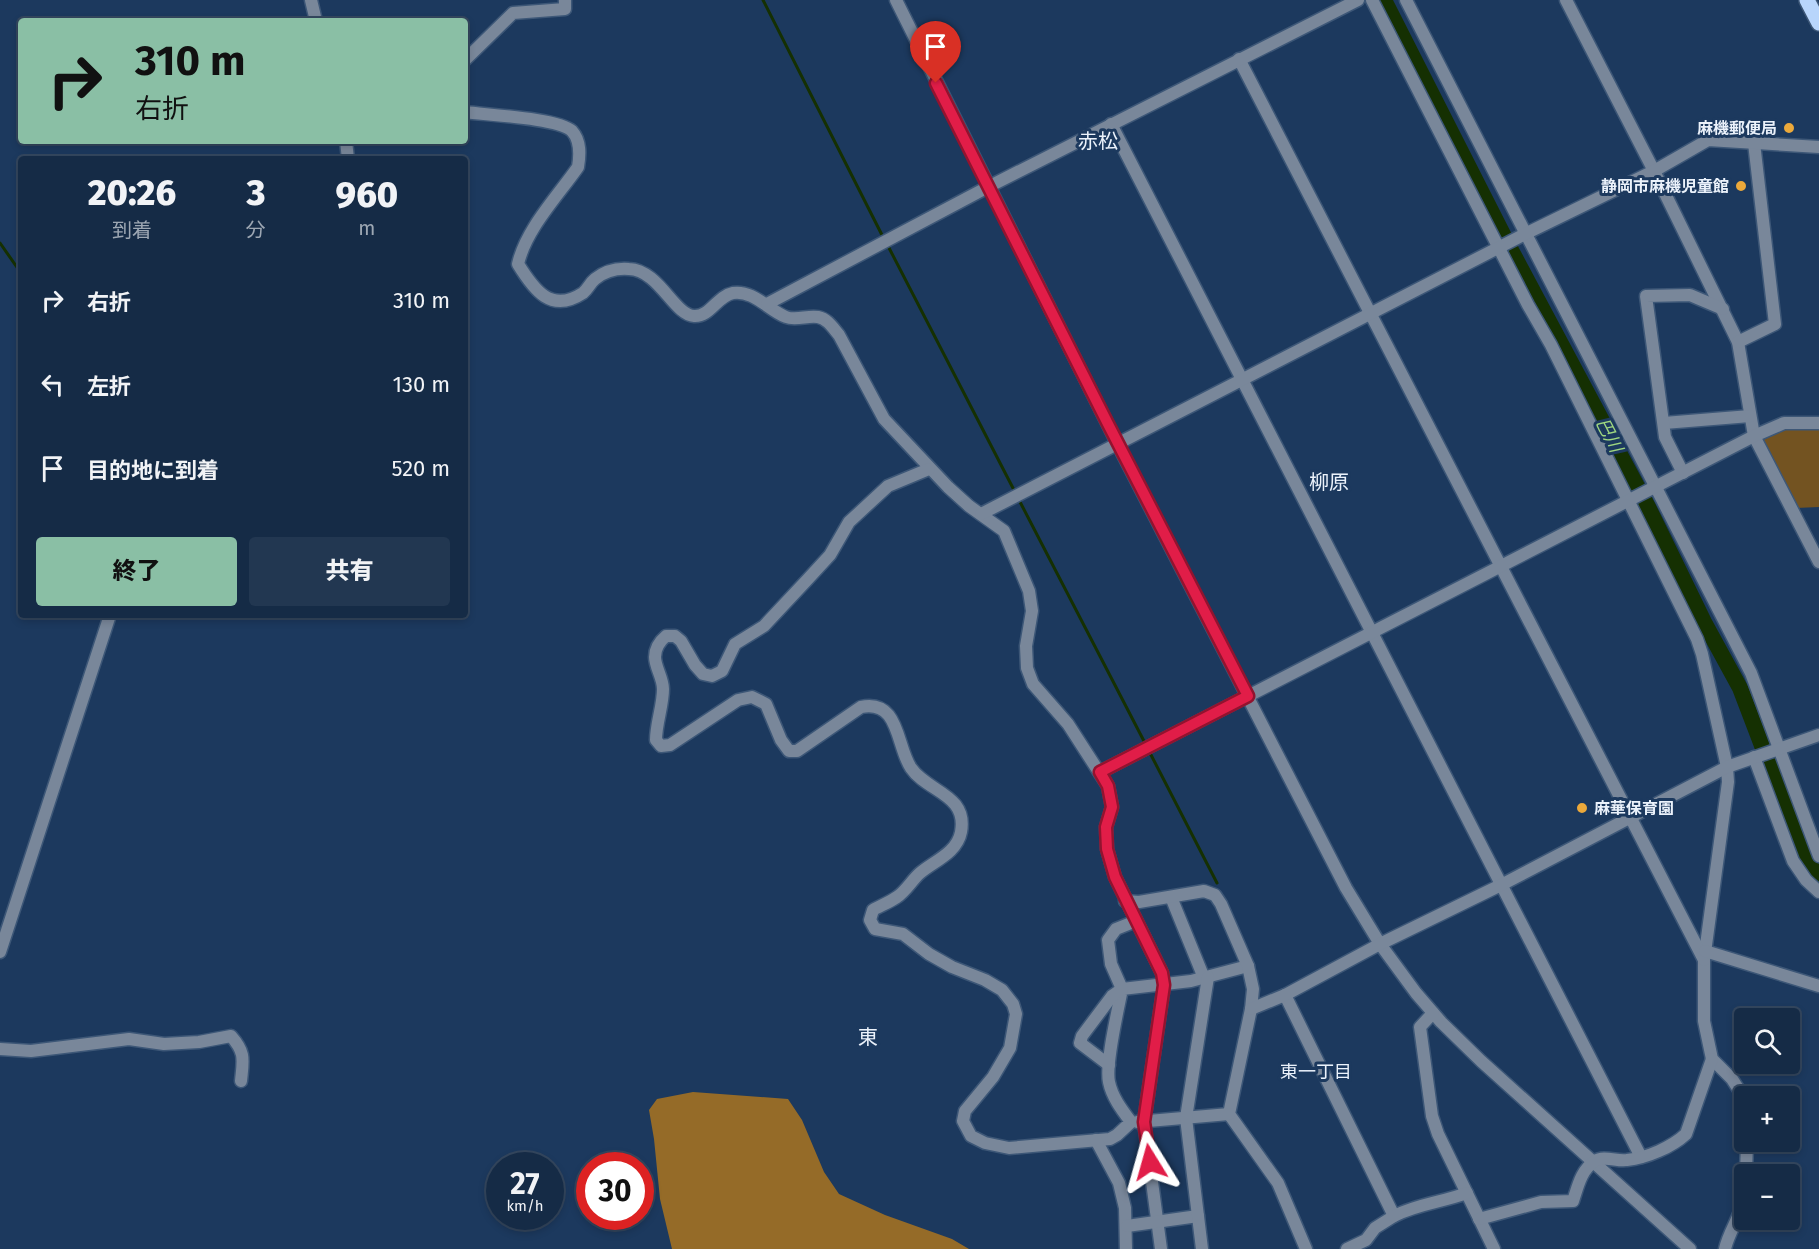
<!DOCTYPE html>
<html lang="ja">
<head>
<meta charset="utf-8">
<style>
	:root { --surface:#152b46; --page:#223751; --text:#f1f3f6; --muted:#9da7b3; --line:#34475f; --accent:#8abfa5 }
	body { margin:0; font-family:"Fira Sans","Noto Sans JP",sans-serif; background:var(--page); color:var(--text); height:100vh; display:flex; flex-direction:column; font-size:22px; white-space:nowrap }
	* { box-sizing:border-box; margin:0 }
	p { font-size:20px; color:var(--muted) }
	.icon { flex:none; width:33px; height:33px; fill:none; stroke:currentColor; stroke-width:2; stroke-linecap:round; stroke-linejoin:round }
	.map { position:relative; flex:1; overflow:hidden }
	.sheet { position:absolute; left:18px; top:156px; width:450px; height:462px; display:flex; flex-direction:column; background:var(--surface); border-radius:6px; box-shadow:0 3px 9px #0003,0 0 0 2px var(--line) }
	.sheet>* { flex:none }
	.guide { position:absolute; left:18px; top:18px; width:450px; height:126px; border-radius:6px; box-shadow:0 3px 9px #0003,0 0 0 2px var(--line); background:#8abfa5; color:#111; overflow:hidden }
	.controls { position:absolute; left:1734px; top:1008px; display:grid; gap:12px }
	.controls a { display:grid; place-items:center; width:66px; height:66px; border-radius:6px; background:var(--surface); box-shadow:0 3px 9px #0003,0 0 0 2px var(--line); font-size:30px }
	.speed { position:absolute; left:486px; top:1152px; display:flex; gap:12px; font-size:30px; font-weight:700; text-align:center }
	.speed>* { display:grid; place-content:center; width:78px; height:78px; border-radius:50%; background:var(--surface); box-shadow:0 3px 9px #0003,0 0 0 2px var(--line); line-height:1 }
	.speed small { font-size:15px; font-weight:400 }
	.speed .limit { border:9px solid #d22; background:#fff; color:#111 }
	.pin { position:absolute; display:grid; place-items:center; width:51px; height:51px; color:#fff; margin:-62px -26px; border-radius:50% 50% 50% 0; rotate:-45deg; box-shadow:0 0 6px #0007 }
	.pin .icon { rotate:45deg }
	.me { position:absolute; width:66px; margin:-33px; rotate:352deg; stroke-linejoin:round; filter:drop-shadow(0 0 4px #0008) }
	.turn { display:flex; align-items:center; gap:21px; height:126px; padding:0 18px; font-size:27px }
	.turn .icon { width:78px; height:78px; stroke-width:2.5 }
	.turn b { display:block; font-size:42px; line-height:51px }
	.eta { display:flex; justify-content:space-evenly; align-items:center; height:102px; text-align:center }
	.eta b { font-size:36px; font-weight:800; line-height:42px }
	.action { display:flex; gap:12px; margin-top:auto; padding:12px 18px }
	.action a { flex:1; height:69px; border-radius:6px; background:var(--accent); color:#111; font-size:24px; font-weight:800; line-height:69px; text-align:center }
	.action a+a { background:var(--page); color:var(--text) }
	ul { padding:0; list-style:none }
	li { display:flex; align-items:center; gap:18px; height:84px; padding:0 18px }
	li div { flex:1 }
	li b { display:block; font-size:22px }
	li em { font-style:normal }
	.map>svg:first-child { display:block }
</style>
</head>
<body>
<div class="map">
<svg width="1819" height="1249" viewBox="0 0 1819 1249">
	<rect width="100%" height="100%" fill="#1c395e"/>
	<!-- green -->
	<polygon fill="#735321" points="1819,428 1819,507 1796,508 1761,441 1783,429"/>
	<!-- forest -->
	<polygon fill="#956b28" points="693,1092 788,1099 802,1120 824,1172 839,1194 885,1215 952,1239 969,1249 672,1249 660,1199 654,1139 649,1110 657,1099"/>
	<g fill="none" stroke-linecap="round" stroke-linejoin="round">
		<!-- stream -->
		<g stroke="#153002" stroke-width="3">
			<polyline points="763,0 884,239"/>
			<polyline points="0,243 21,273"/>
			<polyline points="887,244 1015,492"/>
			<polyline points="1018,498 1146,745"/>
			<polyline points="1149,751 1217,883"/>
		</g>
		<!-- river -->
		<polyline stroke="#153002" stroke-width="16" points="1384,0 1511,250 1648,507 1704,622 1740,688 1795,832 1811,867 1819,876"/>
		<defs>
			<g id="minor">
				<polyline points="311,0 316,21"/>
				<polyline points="896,0 1117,443 1346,888 1380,944 1416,993 1441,1022 1481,1061 1690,1249"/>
				<polyline points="1372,0 1528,305 1551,345 1697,639 1702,654 1727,767 1728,782 1704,960 1704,1021 1712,1059 1732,1079 1739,1090 1744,1116"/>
				<polyline points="1406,0 1751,673 1819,856"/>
				<polyline points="1566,0 1654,171 1738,342 1754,436 1819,562"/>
				<polyline points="1239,59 1704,960"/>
				<polyline points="465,60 513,13 565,9 565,0"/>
				<path d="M465,112C487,115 558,118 572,131C581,141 580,155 578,167C557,197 526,229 518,264C534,290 551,314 583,293C588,289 590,283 595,279C605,271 617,268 629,269C659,270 674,315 694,316C710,317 717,296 733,293C754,290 768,310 786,317C796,321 808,315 818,317C828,319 833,328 839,335L884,419L948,487L969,506L1004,531L1029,591L1032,611L1026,646L1027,668L1033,684L1068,724L1108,786L1112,807L1106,827L1107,849L1115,877L1162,973L1164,985L1144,1122L1161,1249"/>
				<polyline points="1111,124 1641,1157"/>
				<polyline points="346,141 348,159"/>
				<polyline points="767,304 988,187 1358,0"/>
				<polyline points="1738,342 1775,324 1754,143"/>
				<polyline points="1664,423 1750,416"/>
				<path d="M929,469L888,486L849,522L830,555L807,580L764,626L735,644L722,671L712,676L703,674L695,665L681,641L675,636H666C660,641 655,648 655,657C655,667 663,678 663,689C663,706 656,723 656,740L661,746L670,745L738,700L752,697L766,704L781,740L789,751H797L861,707C900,699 896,746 911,768C927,792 968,794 961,832C957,853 934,861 920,873C912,880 906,891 897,897C890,902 880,906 873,910L870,920L875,929L903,934L929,954L952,967L985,980L1002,990L1013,1004L1016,1014L1010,1048L993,1077L965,1111L963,1121L971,1136L985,1143L1009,1148L1110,1139L1117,1135L1131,1122C1122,1110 1112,1097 1109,1082C1105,1064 1118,1010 1122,989L1191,981L1248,966"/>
				<polyline points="1683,473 1665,437 1646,296 1690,295 1723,309"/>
				<polyline points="981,514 1525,234 1654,171 1708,140 1819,147"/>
				<polyline points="1754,757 1793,861 1806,880 1819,892"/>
				<polyline points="1100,772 1754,436 1784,423 1819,423"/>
				<polyline points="1171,897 1204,978"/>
				<polyline points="1125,901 1139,902 1204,891 1215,895 1221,904 1248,966 1253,989 1251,1009 1229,1114 1278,1183 1306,1249"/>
				<polyline points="1705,951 1819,986"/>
				<polyline points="0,952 110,615"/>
				<polyline points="1285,995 1394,1216 1375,1228 1366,1240 1347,1249"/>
				<polyline points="1251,1009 1285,995 1380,944 1503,884 1727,767 1819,735"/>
				<polyline points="1433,1013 1420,1027 1432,1116 1438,1134 1494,1249"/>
				<path d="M0,1049L31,1051L129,1039L164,1044L199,1042L231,1036C246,1053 243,1060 241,1081"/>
				<polyline points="1109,1065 1080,1043 1082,1036 1112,996 1122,989 1111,964 1108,940 1116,929 1136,921"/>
				<polyline points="1137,1122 1229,1114"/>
				<polyline points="1096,1140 1119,1183 1125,1208 1126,1249"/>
				<polyline points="1746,1174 1747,1142"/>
				<path d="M1394,1216C1417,1204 1443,1202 1467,1193"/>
				<path d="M1479,1219L1541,1202L1573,1201C1578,1186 1581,1170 1595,1161C1604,1155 1618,1162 1627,1160C1647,1158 1672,1147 1686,1134L1712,1059"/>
				<polyline points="1127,1226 1198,1216"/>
				<polyline points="1202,1249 1186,1118 1208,977"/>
				<path d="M1725,1249C1729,1230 1743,1214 1744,1195"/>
			</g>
			<polyline id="major" points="1807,0 1819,23"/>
		</defs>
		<!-- minor casing -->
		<use href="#minor" stroke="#3d5777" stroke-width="15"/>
		<!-- major casing -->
		<use href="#major" stroke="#3d5777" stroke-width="18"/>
		<!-- minor -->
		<use href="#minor" stroke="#79879a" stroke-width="12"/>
		<!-- major -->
		<use href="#major" stroke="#b8d5fb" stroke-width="15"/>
	</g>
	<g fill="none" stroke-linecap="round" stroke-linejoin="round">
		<defs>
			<polyline id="route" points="936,83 1107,422 1248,696 1100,772 1108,786 1112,807 1106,827 1107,849 1115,877 1162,973 1164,985 1144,1122 1150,1162"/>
		</defs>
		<!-- route casing -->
		<use href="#route" stroke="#92132f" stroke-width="15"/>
		<!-- route -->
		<use href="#route" stroke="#e11d48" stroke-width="10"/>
	</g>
	<!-- markers -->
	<g fill="#eca93b" stroke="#1c395e" stroke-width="2">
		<circle cx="1789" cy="128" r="6"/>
		<circle cx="1741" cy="186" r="6"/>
		<circle cx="1582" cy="808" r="6"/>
	</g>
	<g text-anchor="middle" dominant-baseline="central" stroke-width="6" stroke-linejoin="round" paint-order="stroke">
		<!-- poi labels -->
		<g font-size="16" font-weight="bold" fill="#ebf2fb" stroke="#1c395e" text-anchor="end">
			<text x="1777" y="128">麻機郵便局</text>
			<text x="1729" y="186">静岡市麻機児童館</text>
			<text x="1594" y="808" text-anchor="start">麻華保育園</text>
		</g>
		<!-- water labels -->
		<g font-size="18" font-style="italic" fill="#9fd680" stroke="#1c395e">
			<text transform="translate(1609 435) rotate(63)">巴川</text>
		</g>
		<!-- neighbourhood labels -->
		<g font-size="18" fill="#ebf2fb" stroke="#1c395e">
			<text x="1316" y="1072">東一丁目</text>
		</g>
		<!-- quarter labels -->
		<g font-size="20" fill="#ebf2fb" stroke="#1c395e">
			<text x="1098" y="141">赤松</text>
			<text x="1329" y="482">柳原</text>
			<text x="868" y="1037">東</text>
		</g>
	</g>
</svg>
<div class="controls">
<a><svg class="icon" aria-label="search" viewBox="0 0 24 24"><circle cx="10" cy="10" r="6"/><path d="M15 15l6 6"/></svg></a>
<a>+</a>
<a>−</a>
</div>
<div class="speed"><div>27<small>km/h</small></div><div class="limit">30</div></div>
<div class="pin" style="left:936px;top:83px;background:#d93025"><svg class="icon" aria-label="arrive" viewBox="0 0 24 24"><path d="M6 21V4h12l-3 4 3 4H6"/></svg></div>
<svg class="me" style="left:1150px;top:1162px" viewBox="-20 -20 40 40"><path d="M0-17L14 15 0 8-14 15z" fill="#e11d48" stroke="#fff" stroke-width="4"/></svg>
<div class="guide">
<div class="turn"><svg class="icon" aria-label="right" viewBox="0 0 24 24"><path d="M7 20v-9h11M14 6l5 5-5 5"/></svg><div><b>310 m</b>右折</div></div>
</div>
<section class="sheet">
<div class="eta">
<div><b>20:26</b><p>到着</p></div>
<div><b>3</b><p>分</p></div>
<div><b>960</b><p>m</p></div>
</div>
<ul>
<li><svg class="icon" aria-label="right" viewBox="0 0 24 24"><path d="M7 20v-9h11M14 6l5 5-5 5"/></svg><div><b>右折</b></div><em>310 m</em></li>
<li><svg class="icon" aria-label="left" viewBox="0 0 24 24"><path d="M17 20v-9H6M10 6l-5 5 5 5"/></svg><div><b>左折</b></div><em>130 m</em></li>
<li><svg class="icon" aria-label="arrive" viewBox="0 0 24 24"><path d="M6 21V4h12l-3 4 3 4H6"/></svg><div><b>目的地に到着</b></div><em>520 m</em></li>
</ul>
<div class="action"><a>終了</a><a>共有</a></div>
</section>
</div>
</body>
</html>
